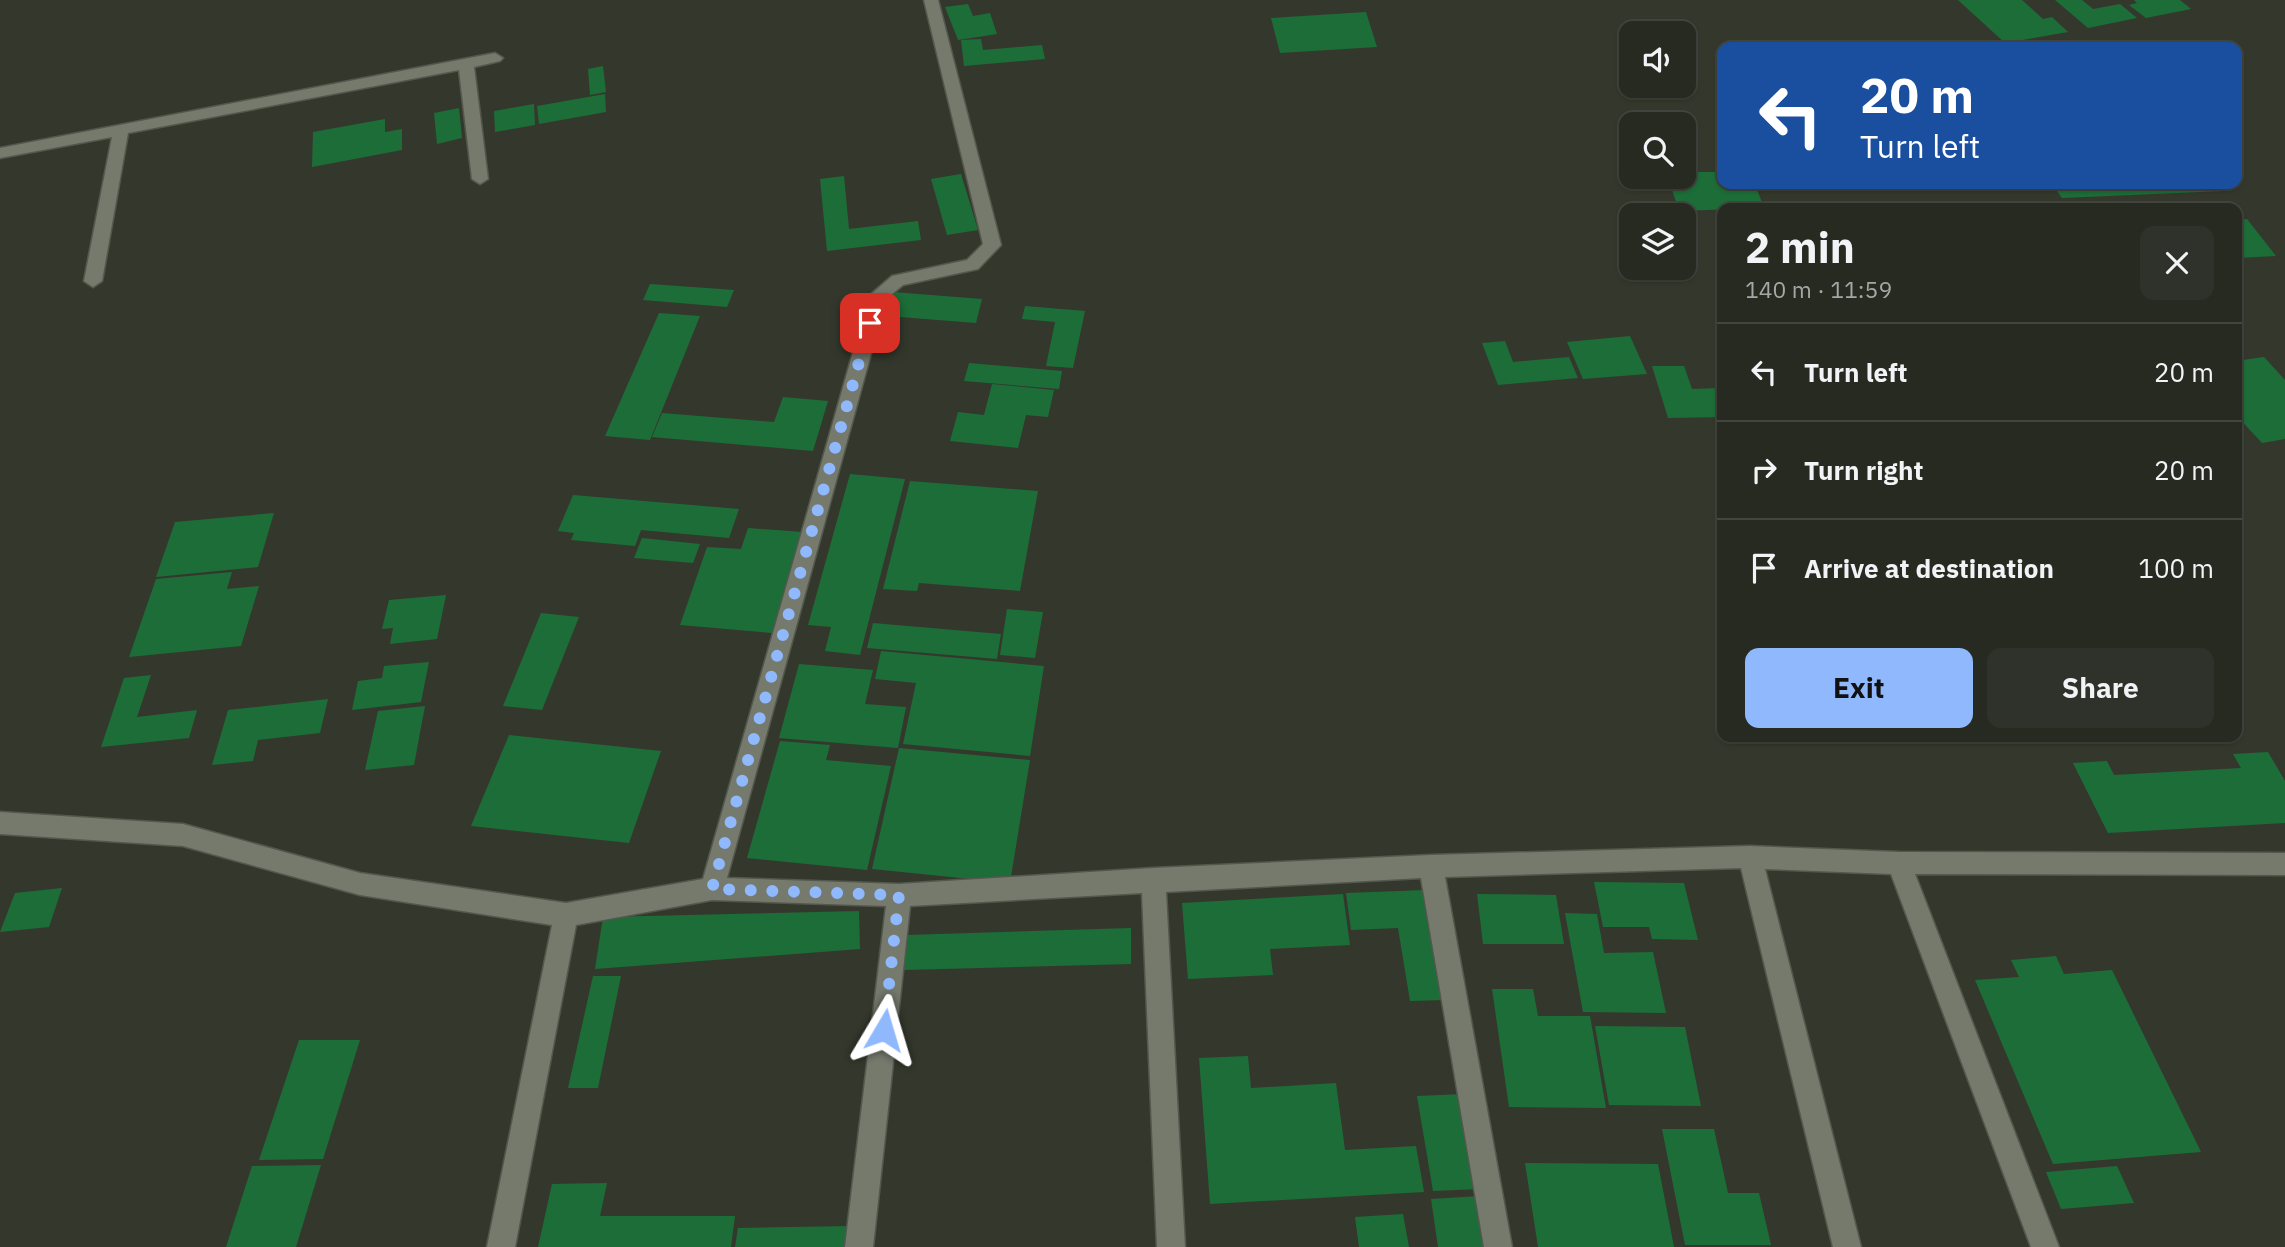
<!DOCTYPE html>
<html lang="en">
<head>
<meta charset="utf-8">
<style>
	:root { --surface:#272a21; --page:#2f322a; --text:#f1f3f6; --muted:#a4a7a5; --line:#43463f; --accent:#8fb8fd }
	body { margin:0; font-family:"IBM Plex Sans",sans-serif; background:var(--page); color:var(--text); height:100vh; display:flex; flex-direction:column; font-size:26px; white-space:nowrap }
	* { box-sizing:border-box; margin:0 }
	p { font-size:23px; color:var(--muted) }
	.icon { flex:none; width:38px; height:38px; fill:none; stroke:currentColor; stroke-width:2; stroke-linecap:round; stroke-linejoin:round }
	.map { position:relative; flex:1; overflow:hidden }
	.panel { position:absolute; left:1717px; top:203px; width:525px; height:539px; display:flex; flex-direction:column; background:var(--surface); border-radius:14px; box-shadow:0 2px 5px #0004,0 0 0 2px var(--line) }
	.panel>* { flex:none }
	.top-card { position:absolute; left:1717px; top:42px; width:525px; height:147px; border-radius:14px; box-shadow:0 2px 5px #0004,0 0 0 2px var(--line); background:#1a4fa0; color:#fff; overflow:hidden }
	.tools { position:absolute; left:1619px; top:21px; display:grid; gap:14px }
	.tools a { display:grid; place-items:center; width:77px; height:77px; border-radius:14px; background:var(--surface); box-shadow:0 2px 5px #0004,0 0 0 2px var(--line); font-size:35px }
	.pin { position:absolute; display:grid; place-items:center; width:60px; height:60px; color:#fff; margin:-30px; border-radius:14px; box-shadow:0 4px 10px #0006 }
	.me { position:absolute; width:77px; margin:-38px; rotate:7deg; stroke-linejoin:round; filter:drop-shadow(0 0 5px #0008) }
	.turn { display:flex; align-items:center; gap:24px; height:147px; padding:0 28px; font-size:32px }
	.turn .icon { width:91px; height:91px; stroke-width:2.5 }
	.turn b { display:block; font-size:49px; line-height:60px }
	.round { display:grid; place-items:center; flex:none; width:74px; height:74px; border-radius:14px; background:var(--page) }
	.overview { display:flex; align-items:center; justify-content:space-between; height:119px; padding:0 28px }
	h1 { font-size:42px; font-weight:800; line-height:52px }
	.action { display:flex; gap:14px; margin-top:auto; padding:14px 28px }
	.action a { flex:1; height:80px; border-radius:14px; background:var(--accent); color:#111; font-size:28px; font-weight:800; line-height:80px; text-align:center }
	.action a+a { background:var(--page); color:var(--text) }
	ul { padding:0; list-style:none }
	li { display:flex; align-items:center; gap:21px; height:98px; padding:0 28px; border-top:2px solid var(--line) }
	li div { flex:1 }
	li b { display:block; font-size:26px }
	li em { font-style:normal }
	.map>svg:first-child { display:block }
</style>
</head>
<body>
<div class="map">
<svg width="2285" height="1247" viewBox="0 0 2285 1247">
	<rect width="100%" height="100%" fill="#34382c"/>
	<!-- building -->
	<g fill="#1d6d38">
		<polygon points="1958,0 2022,0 2043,19 2052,17 2068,32 2005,43"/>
		<polygon points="2055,0 2082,0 2093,9 2120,4 2137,18 2088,28"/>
		<polygon points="2134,0 2180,0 2191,9 2146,18 2129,5 2137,3"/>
		<polygon points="968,4 973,16 990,13 997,34 958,40 945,7"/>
		<polygon points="1366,12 1377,47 1280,53 1271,18"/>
		<polygon points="981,39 983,50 1042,45 1045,59 964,66 961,40"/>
		<polygon points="603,66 606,92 590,95 588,69"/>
		<polygon points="605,94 606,112 539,124 537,106"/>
		<polygon points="534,104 535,125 495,132 494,111"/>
		<polygon points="459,108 462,138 437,144 434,113"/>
		<polygon points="385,119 385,132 402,129 402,150 312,167 313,132"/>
		<polygon points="1684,164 1689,164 1692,172 1722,172 1722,184 1755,184 1764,208 1679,211 1668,177 1684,177"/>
		<polygon points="961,174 978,230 947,235 931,179"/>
		<polygon points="844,176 849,229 918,221 921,240 827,251 820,179"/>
		<polygon points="2052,184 2218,184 2224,191 2062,198"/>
		<polygon points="2247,219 2276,256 2236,258 2236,220"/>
		<polygon points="650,284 734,290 727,307 643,300"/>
		<polygon points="893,292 982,299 976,323 887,316"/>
		<polygon points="1025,306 1085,311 1073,368 1046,366 1055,322 1022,319"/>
		<polygon points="659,313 700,316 650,440 605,436"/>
		<polygon points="1630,336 1647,374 1583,379 1567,342"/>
		<polygon points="1505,341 1513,362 1569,357 1578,378 1498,385 1482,343"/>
		<polygon points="2264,357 2285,380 2285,439 2262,443 2236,415 2236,361"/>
		<polygon points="969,363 1062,371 1059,389 964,381"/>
		<polygon points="1652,366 1684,366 1692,389 1722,388 1722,417 1668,418"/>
		<polygon points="992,384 1054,390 1048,417 1026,415 1018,448 950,441 958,412 984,415"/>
		<polygon points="783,397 828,401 813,451 652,437 662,413 774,422"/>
		<polygon points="850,474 905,479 860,655 825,651 831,627 808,625"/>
		<polygon points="910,481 1038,491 1020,591 919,583 917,591 883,589"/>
		<polygon points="573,495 739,509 729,538 641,530 635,546 571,540 574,533 558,531"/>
		<polygon points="274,513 258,567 156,577 175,522"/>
		<polygon points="748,528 803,532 772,633 680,625 707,547 741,549"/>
		<polygon points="642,538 700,544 693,563 634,558"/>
		<polygon points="232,572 227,589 259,586 241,646 129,657 156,579"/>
		<polygon points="446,595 437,639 390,644 393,628 382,629 389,600"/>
		<polygon points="1007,609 1043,612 1035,658 1000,655"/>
		<polygon points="541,613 579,617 542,710 503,706"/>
		<polygon points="873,623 1001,634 997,659 867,648"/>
		<polygon points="881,651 1044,666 1030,756 903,744 916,683 875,679"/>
		<polygon points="429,662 421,702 352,710 358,681 382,678 384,666"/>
		<polygon points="799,664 873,670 865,704 906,707 898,748 779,738"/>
		<polygon points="151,675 137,717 197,710 189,738 101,747 124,678"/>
		<polygon points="328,699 320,733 258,740 253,761 212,765 228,710"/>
		<polygon points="425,706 414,765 365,770 378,711"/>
		<polygon points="509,735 661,751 629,843 471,826"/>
		<polygon points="780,741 830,745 826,760 891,766 867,870 747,858"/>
		<polygon points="899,748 1030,760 1010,883 872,869"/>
		<polygon points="2268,752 2285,781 2285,823 2108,833 2073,763 2107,761 2114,775 2241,768 2233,754"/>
		<polygon points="1594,882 1684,883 1698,940 1652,939 1649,927 1603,927"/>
		<polygon points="62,888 49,927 0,932 15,893"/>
		<polygon points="1425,890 1445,1000 1410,1001 1398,928 1351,930 1346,893"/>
		<polygon points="1343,894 1350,945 1270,949 1273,975 1188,979 1182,903"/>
		<polygon points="1477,894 1556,895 1564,944 1483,944"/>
		<polygon points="859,911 860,949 595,969 603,917"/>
		<polygon points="1565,913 1597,914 1604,953 1653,952 1666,1013 1583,1012"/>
		<polygon points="1131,928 1131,964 904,970 907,935"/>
		<polygon points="2056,956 2064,974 2112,970 2201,1152 2053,1164 1975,980 2019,977 2011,960"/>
		<polygon points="593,976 621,976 598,1088 568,1088"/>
		<polygon points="1492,989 1533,989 1538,1016 1590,1016 1606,1108 1509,1107"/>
		<polygon points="1595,1026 1685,1027 1701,1106 1609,1105"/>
		<polygon points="299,1040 360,1040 323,1159 259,1160"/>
		<polygon points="1248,1056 1251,1088 1336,1083 1345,1150 1416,1146 1424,1192 1210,1204 1199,1058"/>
		<polygon points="1463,1094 1480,1189 1433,1191 1417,1096"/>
		<polygon points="1662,1129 1714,1129 1728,1193 1759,1193 1771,1245 1685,1245"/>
		<polygon points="1525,1163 1658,1164 1674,1247 1538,1247"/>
		<polygon points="321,1165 296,1247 226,1247 252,1166"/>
		<polygon points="2117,1166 2134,1203 2061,1209 2046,1172"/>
		<polygon points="607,1183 600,1216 735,1216 731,1247 538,1247 552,1184"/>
		<polygon points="1480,1196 1489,1247 1438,1247 1431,1199"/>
		<polygon points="1403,1214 1409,1247 1359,1247 1355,1217"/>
		<polygon points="851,1226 849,1247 735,1247 738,1228"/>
	</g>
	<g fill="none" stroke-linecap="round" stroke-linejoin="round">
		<defs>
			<g id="minor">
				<polygon points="924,0 938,0 1001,245 978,269 903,285 886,299 727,878 899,884 1153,868 1431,855 1750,846 1899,852 2285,853 2285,875 1915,874 2059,1247 2031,1247 1891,874 1765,869 1861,1247 1833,1247 1741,868 1445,877 1512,1247 1484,1247 1421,878 1166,892 1185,1247 1157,1247 1142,893 910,906 873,1247 845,1247 886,906 712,900 576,925 515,1247 487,1247 552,925 360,895 183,846 0,834 0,812 183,824 360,873 566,903 703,879 869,296 892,276 967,260 983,244"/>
				<polygon points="495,53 503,58 500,61 474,67 488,179 480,184 472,179 459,70 128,133 102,281 93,287 84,281 112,137 0,158 0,148"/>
			</g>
		</defs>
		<!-- minor casing -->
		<use href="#minor" stroke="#53574d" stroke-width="3"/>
		<!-- minor -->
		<use href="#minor" fill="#757a6d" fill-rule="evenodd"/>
	</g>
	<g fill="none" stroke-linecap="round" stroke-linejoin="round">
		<!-- route -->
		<polyline stroke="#8fb8fd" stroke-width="12" stroke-dasharray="0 21.6" points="870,323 712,889 899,895 884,1030"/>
	</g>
</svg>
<div class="tools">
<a><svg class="icon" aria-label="sound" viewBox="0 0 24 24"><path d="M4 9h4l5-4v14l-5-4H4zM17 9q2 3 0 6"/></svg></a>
<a><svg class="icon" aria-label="search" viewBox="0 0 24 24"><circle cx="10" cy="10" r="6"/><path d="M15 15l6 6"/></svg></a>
<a><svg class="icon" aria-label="layers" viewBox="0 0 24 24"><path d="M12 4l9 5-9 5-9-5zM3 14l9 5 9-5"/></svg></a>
</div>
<div class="pin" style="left:870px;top:323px;background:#d93025"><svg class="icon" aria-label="arrive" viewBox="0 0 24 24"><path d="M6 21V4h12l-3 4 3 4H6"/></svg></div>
<svg class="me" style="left:884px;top:1030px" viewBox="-20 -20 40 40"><path d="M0-17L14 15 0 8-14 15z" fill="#8fb8fd" stroke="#fff" stroke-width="4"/></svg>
<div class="top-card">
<div class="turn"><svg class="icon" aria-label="left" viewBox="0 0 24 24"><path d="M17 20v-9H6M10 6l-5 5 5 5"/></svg><div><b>20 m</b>Turn left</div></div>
</div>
<section class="panel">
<div class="overview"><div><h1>2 min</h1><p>140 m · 11:59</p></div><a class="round"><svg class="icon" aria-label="close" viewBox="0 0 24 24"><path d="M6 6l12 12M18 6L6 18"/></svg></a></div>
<ul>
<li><svg class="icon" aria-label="left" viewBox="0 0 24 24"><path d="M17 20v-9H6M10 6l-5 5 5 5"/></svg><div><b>Turn left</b></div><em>20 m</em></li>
<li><svg class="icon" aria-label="right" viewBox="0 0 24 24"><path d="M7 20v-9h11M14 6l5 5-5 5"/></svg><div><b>Turn right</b></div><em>20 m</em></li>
<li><svg class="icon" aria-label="arrive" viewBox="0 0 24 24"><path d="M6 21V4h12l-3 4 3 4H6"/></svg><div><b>Arrive at destination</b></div><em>100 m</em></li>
</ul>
<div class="action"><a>Exit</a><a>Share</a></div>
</section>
</div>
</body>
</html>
